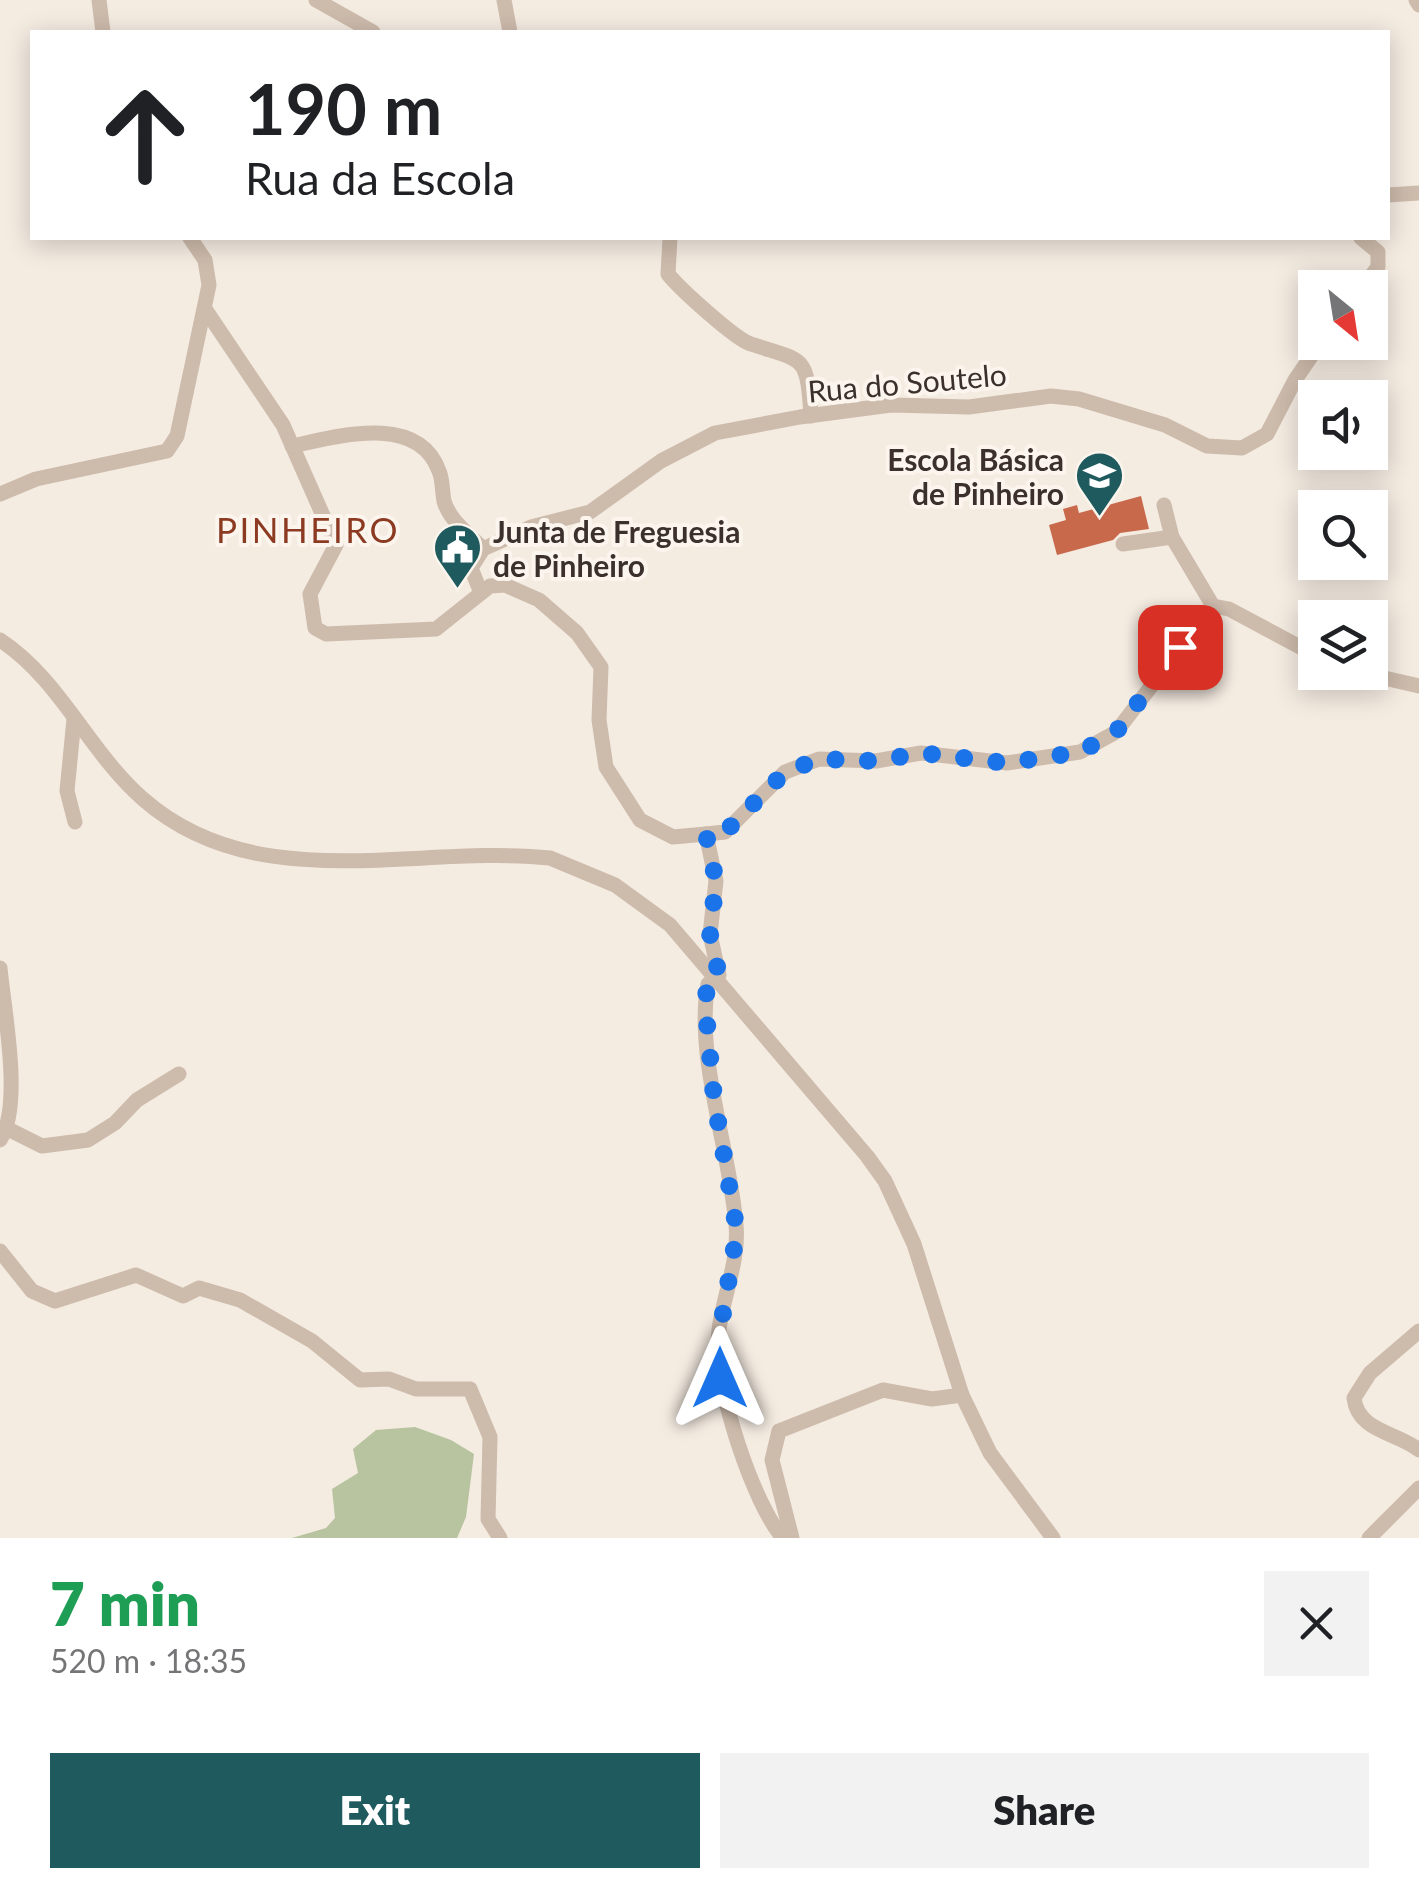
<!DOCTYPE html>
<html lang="en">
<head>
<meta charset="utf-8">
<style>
	:root { --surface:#fff; --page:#f2f2f2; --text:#202124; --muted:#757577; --accent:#1f5a5e }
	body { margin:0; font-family:Lato,sans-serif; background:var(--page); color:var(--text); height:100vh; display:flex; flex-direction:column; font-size:38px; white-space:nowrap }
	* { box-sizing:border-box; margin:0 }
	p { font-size:32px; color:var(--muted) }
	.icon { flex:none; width:55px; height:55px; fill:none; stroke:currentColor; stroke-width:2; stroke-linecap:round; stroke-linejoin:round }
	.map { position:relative; height:1538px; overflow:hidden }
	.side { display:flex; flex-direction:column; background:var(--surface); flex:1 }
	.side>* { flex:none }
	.banner { position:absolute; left:30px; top:30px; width:1360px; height:210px; border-radius:0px; box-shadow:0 5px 25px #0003; background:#fff; color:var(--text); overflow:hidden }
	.needle { width:65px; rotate:150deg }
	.controls { position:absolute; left:1298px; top:270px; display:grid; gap:20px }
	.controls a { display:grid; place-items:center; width:90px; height:90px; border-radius:0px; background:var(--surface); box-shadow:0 5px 25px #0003; font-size:50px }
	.pin { position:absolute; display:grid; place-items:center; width:85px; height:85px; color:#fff; margin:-42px; border-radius:20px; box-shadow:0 5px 15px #0006 }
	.me { position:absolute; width:110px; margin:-55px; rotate:0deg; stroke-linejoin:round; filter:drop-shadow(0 0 8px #0008) }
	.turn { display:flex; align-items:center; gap:35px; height:210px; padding:0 50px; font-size:45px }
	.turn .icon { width:130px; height:130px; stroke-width:2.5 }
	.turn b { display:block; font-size:70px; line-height:85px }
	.round { display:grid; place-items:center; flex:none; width:105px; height:105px; border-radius:0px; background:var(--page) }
	.head { display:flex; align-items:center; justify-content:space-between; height:170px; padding:0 50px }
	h1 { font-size:60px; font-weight:800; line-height:75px; color:#1e9e55 }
	.button { display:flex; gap:20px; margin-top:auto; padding:20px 50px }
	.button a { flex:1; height:115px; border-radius:0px; background:var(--accent); color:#fff; font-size:40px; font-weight:800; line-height:115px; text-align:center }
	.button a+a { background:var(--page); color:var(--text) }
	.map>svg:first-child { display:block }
</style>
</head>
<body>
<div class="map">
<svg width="1419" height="1538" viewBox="0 0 1419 1538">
	<rect width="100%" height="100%" fill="#f4ebe1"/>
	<!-- green -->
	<polygon fill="#b8c4a0" points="415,1427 451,1440 474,1454 466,1517 457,1538 292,1538 326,1528 335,1518 332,1489 358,1473 353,1449 376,1430"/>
	<!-- building -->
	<polygon fill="#c8694b" points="1141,496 1149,529 1120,533 1113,540 1057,555 1049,525 1066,520 1063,509 1077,505 1079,513"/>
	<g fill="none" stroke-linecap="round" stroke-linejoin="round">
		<!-- minor -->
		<g stroke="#cdbbac" stroke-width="15">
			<polyline points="99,0 103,32"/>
			<polyline points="316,0 373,32"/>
			<polyline points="504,0 510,32"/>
			<polyline points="1416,0 1419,5"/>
			<polyline points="1388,195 1419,193"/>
			<path d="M670,238L668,274C679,288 736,340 751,344C804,362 807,353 811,416"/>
			<polyline points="1361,238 1378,252 1378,267 1362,288"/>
			<polyline points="205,309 283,425 336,545 310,594 315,628 326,634 436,629 490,586 505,585 539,600 577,633 601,667 599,720 606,767 640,820 673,837 706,834"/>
			<path d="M292,446C335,437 418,412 439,471C443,480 442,491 444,501C449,520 470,535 483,549"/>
			<polyline points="0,494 36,479 167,451 177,436 209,285 205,260 190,238"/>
			<polyline points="1164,505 1172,537 1213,606"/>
			<polyline points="1123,544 1172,537"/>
			<polyline points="481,593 471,568 483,549 531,527 590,512 661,461 715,433 800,417 891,405 969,407 1051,396 1079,399 1165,425 1207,446 1242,448 1267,434 1295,380 1321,342"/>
			<path d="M0,640C60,679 89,752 143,799C257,899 415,844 550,858L615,885L670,925L867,1156L885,1181L914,1244L962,1395L990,1453L1053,1538"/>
			<polyline points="1358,672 1419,686"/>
			<polyline points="74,719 67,791 75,822"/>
			<path d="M0,968C4,1011 23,1106 0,1140"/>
			<polyline points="8,1129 42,1146 88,1140 115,1123 137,1100 179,1074"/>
			<polyline points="0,1251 32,1291 55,1301 136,1275 183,1296 199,1288 240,1300 312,1341 360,1380 389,1379 416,1389 470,1389 490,1437 488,1519 500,1538"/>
			<path d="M1419,1331L1370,1373L1354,1398C1358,1432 1397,1432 1419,1450"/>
			<path d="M783,1538C753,1503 717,1392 718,1345C718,1306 740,1265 736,1225C730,1151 695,1056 708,984L719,975L710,934L716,881L706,834L725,832L785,772L819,759L876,761L921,753L1007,763L1080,752L1116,732L1213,606L1229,609L1315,655"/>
			<polyline points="792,1538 772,1460 779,1431 883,1390 932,1399 962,1395"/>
			<polyline points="1369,1538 1419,1488"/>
		</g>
	</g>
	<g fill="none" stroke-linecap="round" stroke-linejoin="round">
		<!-- route -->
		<polyline stroke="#1a73e8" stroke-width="18" stroke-dasharray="0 32.4" points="720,1378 718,1343 737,1231 714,1098 705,1001 708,984 719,975 710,934 716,881 706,834 725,832 785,772 819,759 876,761 922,753 1006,763 1080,752 1116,732 1180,647"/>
	</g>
	<!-- icons -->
	<defs>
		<symbol id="school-pin" viewBox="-11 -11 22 30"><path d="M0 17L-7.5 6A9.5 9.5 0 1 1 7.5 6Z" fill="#1f5a5e" stroke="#fbf5ee"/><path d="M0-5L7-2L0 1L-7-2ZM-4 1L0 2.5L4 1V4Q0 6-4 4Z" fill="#fff"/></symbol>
		<symbol id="civic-pin" viewBox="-11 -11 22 30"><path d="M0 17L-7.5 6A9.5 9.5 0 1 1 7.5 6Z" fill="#1f5a5e" stroke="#fbf5ee"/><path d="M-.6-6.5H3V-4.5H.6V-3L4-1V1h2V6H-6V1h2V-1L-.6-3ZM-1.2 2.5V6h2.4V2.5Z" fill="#fff"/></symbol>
	</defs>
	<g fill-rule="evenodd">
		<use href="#school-pin" x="1072" y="448" width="55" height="75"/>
		<use href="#civic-pin" x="430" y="520" width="55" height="75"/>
	</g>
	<g text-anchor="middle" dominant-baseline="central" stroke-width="8" stroke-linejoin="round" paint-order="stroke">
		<!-- street labels -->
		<g font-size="30" fill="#3b302b" stroke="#fbf5ee">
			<text transform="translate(907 382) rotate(-5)">Rua do Soutelo</text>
		</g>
		<!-- poi labels -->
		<g font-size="30" font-weight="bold" fill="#3b302b" stroke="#fbf5ee" text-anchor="end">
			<text x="1064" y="459">Escola Básica<tspan x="1064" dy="34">de Pinheiro</tspan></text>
			<text x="493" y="531" text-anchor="start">Junta de Freguesia<tspan x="493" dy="34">de Pinheiro</tspan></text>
		</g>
		<!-- quarter labels -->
		<g font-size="35" letter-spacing="2.5" fill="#8c3b22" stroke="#fbf5ee">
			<text x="308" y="529">PINHEIRO</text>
		</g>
	</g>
</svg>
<div class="controls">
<a><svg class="needle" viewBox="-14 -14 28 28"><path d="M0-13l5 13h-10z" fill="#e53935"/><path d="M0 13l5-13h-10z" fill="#757577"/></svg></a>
<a><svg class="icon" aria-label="sound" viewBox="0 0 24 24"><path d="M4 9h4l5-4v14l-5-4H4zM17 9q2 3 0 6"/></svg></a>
<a><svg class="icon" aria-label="search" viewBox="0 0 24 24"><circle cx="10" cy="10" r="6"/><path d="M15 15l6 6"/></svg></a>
<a><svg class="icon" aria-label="layers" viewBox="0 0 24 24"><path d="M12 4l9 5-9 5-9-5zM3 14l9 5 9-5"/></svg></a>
</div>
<div class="pin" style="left:1180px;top:647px;background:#d93025"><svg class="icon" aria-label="arrive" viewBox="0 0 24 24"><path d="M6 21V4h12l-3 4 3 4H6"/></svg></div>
<svg class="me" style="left:720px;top:1378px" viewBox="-20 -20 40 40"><path d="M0-17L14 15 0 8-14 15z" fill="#1a73e8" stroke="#fff" stroke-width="4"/></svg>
<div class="banner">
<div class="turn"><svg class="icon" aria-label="ahead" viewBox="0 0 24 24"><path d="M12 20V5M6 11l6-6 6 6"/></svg><div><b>190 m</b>Rua da Escola</div></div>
</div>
</div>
<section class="side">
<div class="head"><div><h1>7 min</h1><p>520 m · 18:35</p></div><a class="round"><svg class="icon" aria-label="close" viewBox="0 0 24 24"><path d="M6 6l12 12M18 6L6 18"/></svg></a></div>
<div class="button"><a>Exit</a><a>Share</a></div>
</section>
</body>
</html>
